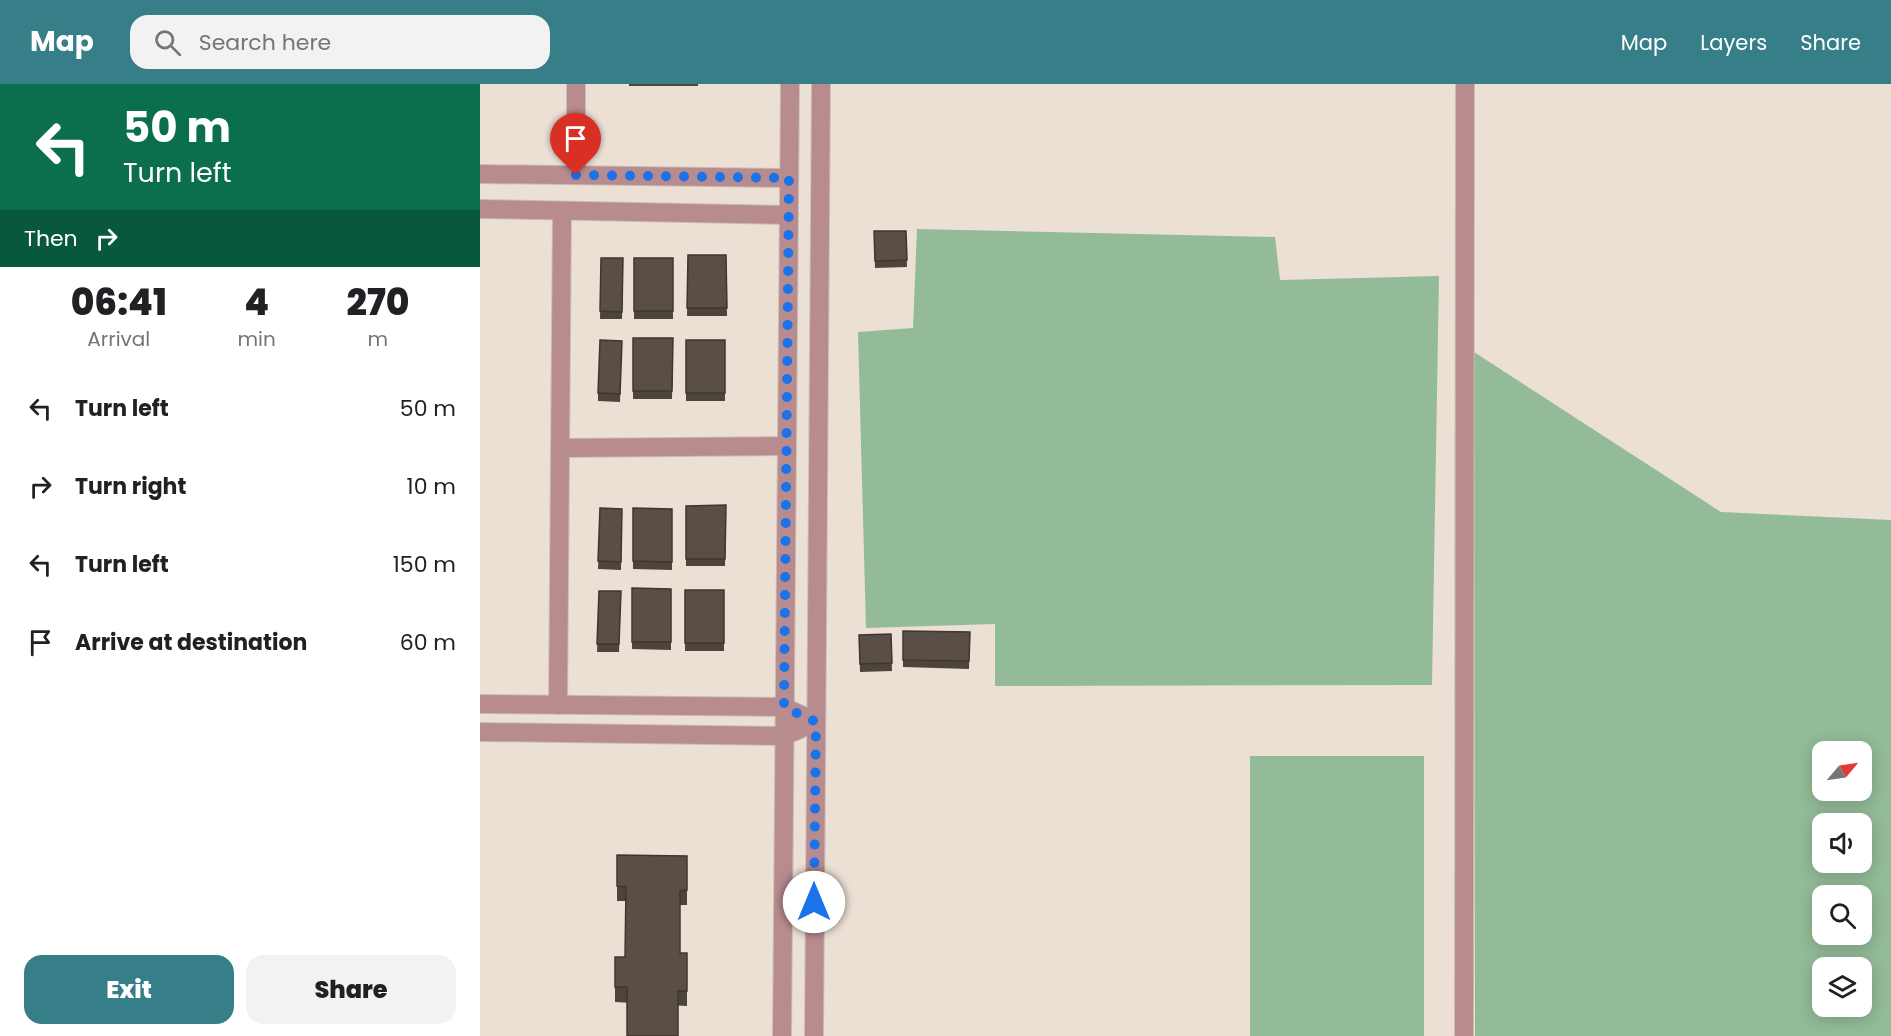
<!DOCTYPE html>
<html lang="en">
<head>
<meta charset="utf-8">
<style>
	:root { --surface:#fff; --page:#f2f2f2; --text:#202124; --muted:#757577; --accent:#377f88 }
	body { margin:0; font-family:Poppins,sans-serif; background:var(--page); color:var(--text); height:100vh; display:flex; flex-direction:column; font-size:22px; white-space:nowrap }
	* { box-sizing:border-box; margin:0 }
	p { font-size:20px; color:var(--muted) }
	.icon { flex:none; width:33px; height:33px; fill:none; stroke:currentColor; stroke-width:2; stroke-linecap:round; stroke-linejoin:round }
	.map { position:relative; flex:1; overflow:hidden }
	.panel { display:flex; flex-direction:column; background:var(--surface); width:480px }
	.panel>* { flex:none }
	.hud { background:#0b6e4f; color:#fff; overflow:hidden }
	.needle { width:39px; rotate:61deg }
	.fabs { position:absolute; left:1332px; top:657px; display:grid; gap:12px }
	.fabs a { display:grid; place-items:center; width:60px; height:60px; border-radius:12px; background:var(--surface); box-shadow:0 3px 15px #0003; font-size:30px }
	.pin { position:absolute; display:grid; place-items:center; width:51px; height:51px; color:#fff; margin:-62px -26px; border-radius:50% 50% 50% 0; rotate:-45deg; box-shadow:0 0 6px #0007 }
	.pin .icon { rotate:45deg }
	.me { position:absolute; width:66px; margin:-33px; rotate:0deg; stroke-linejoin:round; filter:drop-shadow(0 0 4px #0008) }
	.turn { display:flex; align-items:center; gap:21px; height:126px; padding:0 24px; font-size:27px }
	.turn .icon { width:78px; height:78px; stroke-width:2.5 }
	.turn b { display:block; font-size:42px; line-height:51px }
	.then { display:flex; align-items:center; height:57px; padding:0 24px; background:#0003; gap:12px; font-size:22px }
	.eta { display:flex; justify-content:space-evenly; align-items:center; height:102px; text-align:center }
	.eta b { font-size:36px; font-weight:800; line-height:42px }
	.primary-button { display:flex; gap:12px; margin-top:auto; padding:12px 24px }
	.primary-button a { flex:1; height:69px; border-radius:18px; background:var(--accent); color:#fff; font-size:24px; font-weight:800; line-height:69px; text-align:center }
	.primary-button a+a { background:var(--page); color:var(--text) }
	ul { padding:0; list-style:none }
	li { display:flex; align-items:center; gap:18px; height:78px; padding:0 24px }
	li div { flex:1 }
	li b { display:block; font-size:22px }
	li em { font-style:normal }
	header { display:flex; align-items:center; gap:36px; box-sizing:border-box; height:84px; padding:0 30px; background:var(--accent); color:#fff }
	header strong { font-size:28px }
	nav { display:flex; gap:33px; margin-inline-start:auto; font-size:21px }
	.search { width:420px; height:54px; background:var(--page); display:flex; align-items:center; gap:15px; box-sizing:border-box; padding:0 21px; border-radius:18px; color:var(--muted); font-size:22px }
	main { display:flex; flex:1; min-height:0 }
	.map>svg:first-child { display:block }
</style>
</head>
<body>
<header>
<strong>Map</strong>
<div class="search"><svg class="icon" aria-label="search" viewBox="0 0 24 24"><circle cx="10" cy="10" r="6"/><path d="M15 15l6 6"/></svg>Search here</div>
<nav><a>Map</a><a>Layers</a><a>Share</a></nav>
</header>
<main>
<section class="panel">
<div class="hud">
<div class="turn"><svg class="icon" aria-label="left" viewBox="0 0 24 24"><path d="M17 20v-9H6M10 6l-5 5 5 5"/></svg><div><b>50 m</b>Turn left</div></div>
<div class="then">Then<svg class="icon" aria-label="right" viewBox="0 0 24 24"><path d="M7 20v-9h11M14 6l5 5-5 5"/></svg></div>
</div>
<div class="eta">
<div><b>06:41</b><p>Arrival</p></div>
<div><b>4</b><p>min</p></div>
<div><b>270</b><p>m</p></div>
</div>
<ul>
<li><svg class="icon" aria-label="left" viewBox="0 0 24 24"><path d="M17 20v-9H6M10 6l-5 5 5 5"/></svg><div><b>Turn left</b></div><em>50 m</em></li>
<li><svg class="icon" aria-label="right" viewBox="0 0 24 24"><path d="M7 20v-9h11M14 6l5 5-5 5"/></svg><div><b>Turn right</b></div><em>10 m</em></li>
<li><svg class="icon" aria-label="left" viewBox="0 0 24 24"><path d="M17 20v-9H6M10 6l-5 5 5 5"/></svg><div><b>Turn left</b></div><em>150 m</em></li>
<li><svg class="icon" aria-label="arrive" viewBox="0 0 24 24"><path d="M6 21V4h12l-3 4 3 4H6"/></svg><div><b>Arrive at destination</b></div><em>60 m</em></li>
</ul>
<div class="primary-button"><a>Exit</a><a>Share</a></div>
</section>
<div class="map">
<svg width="1411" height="952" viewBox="0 0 1411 952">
	<rect width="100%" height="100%" fill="#ece0d5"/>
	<!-- forest -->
	<g fill="#93bb98" fill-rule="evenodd">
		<polygon points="437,145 795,153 800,196 959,192 952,601 515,602 515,540 386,544 378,248 433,244"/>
		<path d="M994,268L1241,428L1411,436V952H995ZM1342,668H1382V706H1342ZM1342,740H1382V778H1342ZM1342,812H1382V850H1342ZM1342,884H1382V922H1342Z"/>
		<rect x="770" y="672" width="174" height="280"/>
	</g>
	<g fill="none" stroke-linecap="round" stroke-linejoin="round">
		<defs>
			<g id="minor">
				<polyline points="96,0 96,91"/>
				<polyline points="0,90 309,94"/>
				<polyline points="0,125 308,131"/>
				<polyline points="80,364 307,362"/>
				<polyline points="0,620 304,623 336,638"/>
				<polyline points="78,621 82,127"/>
				<polyline points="0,648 304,652 336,638"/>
				<polyline points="302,952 310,0"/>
				<polyline points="334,952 341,0"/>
				<polyline points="984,952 985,0"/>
			</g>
		</defs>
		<!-- minor casing -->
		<use href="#minor" stroke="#c9beb4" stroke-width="20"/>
		<!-- minor -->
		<use href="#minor" stroke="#b88b8f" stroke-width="18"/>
	</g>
	<!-- wall -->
	<g fill="#4d443c">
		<rect x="149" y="0" width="69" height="2"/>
		<polygon points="394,147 426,147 427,183 395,184"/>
		<polygon points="208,171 246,171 247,232 207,232"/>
		<polygon points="121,174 143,174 142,235 120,235"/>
		<rect x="154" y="174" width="39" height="61"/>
		<polygon points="153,254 193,254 192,315 153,315"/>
		<rect x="206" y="256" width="39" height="61"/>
		<polygon points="142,257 140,318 118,317 118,309"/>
		<polygon points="246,421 245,482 206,482 206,422"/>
		<polygon points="120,424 142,425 141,486 118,485"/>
		<polygon points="153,424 192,425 192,486 153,485"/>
		<polygon points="152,504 191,505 191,566 152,565"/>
		<rect x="205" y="506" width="39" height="61"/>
		<polygon points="119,507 141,507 139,568 117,568"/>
		<polygon points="423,547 490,548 489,585 423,583"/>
		<polygon points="411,550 412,587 380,588 379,551"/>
		<polygon points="137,771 207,772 207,821 200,821 200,869 207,869 207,922 135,918 135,873 145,873 146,817 137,817"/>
	</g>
	<!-- building -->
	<g fill="#594f46" stroke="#3e3731" stroke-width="1.5">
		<polygon points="394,147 426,147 427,176 395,177"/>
		<polygon points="208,171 246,171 247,224 207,224"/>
		<polygon points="121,174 143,174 142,228 120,227"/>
		<rect x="154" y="174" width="39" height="53"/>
		<polygon points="153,254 193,254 192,307 153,307"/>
		<polygon points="120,256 142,257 140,310 118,309"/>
		<rect x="206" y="256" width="39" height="53"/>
		<polygon points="246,421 245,475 206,475 206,422"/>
		<polygon points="120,424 142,425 141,478 118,477"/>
		<polygon points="153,424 192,425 192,478 153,477"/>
		<polygon points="152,504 191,505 191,558 152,558"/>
		<rect x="205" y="506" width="39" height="53"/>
		<polygon points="119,507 141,507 139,560 117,560"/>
		<polygon points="423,547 490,548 489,577 423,576"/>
		<polygon points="411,550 412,579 380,580 379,551"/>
		<polygon points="137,771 207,772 207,806 200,807 200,869 207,869 207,907 198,907 198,952 147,952 147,903 135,903 135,873 145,873 146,803 137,802"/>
	</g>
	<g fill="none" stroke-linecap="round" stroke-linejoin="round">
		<!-- route -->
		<polyline stroke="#1a73e8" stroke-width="10" stroke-dasharray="0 18" points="96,91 309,94 304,623 336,638 334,818"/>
	</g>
</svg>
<div class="fabs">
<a><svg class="needle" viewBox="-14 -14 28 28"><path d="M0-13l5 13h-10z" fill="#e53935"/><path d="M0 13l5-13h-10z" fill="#757577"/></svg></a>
<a><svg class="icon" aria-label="sound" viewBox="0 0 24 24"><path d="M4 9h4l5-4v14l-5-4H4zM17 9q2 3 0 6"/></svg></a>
<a><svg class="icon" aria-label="search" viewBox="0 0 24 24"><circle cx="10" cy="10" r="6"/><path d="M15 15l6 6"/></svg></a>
<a><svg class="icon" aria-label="layers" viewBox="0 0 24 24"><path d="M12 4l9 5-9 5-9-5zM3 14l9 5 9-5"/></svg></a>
</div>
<div class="pin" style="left:96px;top:91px;background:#d93025"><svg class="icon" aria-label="arrive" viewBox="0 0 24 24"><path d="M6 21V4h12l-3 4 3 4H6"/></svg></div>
<svg class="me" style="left:334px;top:818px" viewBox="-20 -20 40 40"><circle r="19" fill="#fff"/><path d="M0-13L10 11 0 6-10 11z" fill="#1a73e8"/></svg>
</div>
</main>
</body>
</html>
